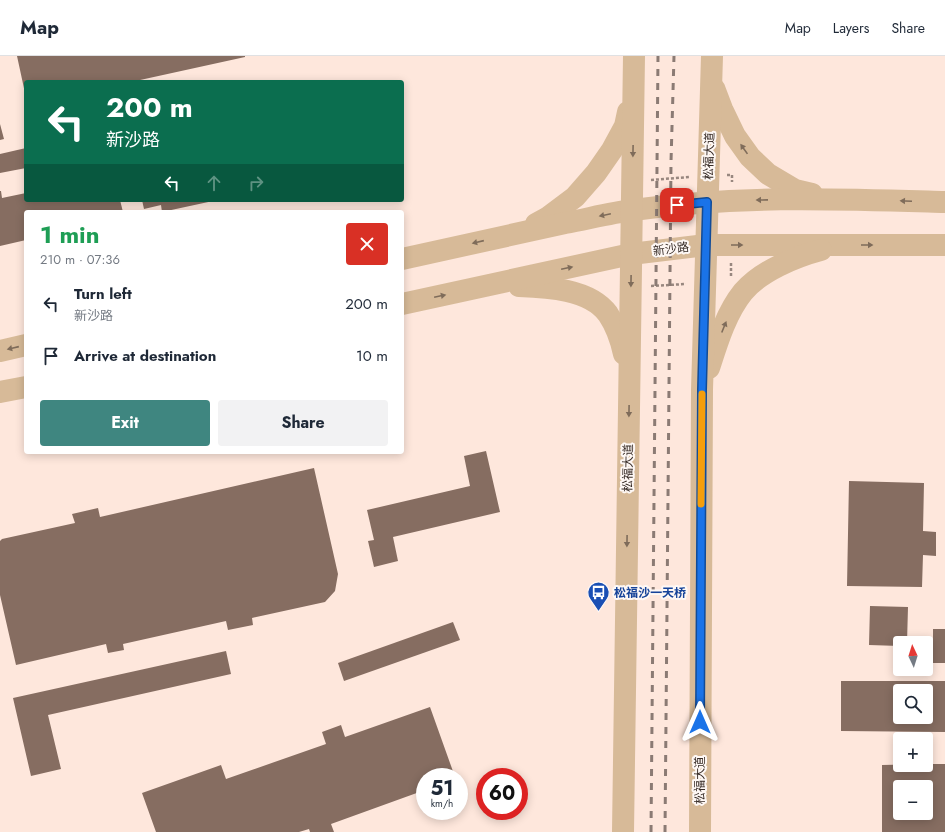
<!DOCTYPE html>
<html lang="en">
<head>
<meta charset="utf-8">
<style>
	:root { --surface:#fff; --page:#f2f2f3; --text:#1f2937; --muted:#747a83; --line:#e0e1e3; --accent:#3f8680 }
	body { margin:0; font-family:Jost,"Noto Sans SC",sans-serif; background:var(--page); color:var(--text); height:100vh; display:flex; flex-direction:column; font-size:15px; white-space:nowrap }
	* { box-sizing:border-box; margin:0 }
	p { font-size:13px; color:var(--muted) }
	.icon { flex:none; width:22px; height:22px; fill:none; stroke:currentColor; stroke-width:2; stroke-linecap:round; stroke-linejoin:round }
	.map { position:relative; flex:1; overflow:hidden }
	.panel { position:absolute; left:24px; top:154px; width:380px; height:244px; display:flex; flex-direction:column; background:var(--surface); border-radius:4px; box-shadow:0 2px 10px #0003 }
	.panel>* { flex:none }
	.hud { position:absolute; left:24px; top:24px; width:380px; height:122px; border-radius:4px; box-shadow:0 2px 10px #0003; background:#0b6e4f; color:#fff; overflow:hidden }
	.needle { width:26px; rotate:356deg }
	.controls { position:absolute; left:893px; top:580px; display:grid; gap:8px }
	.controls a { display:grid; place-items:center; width:40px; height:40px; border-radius:4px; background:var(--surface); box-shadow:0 2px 10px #0003; font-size:20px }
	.speed { position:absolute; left:416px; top:712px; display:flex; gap:8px; font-size:20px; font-weight:700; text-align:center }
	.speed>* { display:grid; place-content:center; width:52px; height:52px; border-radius:50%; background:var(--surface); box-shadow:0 2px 10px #0003; line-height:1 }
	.speed small { font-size:10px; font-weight:400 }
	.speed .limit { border:6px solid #d22; background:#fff; color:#111 }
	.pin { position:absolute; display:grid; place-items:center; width:34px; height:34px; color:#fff; margin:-17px; border-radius:8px; box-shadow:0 2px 6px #0006 }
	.me { position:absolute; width:44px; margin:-22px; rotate:0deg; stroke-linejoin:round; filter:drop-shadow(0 0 3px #0008) }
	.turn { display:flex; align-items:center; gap:14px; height:84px; padding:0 16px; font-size:18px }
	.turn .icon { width:52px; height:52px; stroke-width:2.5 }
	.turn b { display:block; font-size:28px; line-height:34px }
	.lanes { display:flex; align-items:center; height:38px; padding:0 16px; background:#0003; justify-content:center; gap:20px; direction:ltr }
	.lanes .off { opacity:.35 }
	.round { display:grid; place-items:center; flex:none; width:42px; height:42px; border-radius:4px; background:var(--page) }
	.overview { display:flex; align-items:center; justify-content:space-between; height:68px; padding:0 16px }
	h1 { font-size:24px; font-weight:700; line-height:30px; color:#1e9e55 }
	.action { display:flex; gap:8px; margin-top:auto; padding:8px 16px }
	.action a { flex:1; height:46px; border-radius:4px; background:var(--accent); color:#fff; font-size:16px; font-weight:700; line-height:46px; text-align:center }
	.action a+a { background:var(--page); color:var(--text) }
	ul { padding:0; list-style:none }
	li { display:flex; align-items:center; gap:12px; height:52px; padding:0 16px }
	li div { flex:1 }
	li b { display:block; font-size:15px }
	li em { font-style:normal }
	header { display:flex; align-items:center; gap:24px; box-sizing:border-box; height:56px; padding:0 20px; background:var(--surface); border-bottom:1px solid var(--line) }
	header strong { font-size:19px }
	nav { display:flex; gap:22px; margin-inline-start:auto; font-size:14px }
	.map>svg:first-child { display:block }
</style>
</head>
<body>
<header>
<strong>Map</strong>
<nav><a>Map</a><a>Layers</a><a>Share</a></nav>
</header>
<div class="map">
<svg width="945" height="776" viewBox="0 0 945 776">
	<rect width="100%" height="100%" fill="#fee7dc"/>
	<!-- building -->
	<g fill="#866d61" fill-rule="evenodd">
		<polygon points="17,0 245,0 245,1 131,26 26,26 25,37"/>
		<polygon points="0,68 4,83 0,84"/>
		<polygon points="26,92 26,112 0,117 0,98"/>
		<polygon points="0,135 1,135 2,142 26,137 26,144 120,144 123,156 26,156 26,184 0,190"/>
		<polygon points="142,144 213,144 213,145 162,156 161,149 144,153"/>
		<polygon points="486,395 500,456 393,481 398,505 374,511 368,485 374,484 367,454 470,430 464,400"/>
		<polygon points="314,412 338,518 335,535 325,546 252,562 253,569 228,574 226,565 123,588 124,594 108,597 106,588 16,609 0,539 0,485 2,483 75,467 72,458 98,452 100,461"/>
		<polygon points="849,425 924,427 923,475 936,476 936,500 923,499 922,531 847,530"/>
		<polygon points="870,550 908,551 907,587 900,587 900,590 869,589"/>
		<polygon points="453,566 460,584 344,625 338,607"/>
		<rect x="933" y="573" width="12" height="34"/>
		<polygon points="226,595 231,618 48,659 61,713 31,720 13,642"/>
		<path d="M841,625H945V676L841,675ZM900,635H926V661H900Z"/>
		<polygon points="430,651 455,721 425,721 425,734 331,768 334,776 310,776 309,773 299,776 156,776 142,737 221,709 226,723 326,688 322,676 341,669 345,681"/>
		<path d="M926,708H945V776H882V709ZM900,731H926V757H900Z"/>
	</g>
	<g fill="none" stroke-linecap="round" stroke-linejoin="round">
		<!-- path -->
		<g stroke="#98877f" stroke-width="2.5" stroke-dasharray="3 2" stroke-linecap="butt">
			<polyline points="727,119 732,119 732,126"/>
			<polyline points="651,124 690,121"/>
			<polyline points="731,207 731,220"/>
			<polyline points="651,230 686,228"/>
		</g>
		<!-- major -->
		<g stroke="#d7ba98" stroke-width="22">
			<polyline points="714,32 722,53 735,80 750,101 768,118 795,134 812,138"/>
			<polyline points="536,168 547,162 575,141 596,117 612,94 625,70 628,56"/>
			<path d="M402,203C456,191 510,179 565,167C587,163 610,157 633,154C738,139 840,143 945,146"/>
			<path d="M519,230C547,231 590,233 608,258C616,270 621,284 624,298"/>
			<polyline points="402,248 631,198 706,189 945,189"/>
			<polyline points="0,295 26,289"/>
			<path d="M709,312C717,287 726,257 743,236C761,215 795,201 821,194"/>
			<polyline points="0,336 26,331"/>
			<polyline points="623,776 634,0"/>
			<polyline points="700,776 702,334 712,0"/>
		</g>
		<!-- rail -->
		<g stroke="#8b7b74" stroke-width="3" stroke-dasharray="7 7" stroke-linecap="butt">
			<polyline points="651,776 658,0"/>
			<polyline points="665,776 671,106 674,0"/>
		</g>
	</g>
	<!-- one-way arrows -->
	<defs><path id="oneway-solid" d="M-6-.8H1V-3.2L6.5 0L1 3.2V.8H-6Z"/></defs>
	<g fill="#7f6c5a">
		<use href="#oneway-solid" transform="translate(744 93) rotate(-125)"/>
		<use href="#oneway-solid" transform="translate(633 95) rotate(91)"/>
		<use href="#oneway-solid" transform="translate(762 144) rotate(179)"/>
		<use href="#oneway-solid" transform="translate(906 145) rotate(-178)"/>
		<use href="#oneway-solid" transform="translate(605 159) rotate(168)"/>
		<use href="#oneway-solid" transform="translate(478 186) rotate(167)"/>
		<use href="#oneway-solid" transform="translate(737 189)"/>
		<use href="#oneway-solid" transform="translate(867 189)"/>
		<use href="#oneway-solid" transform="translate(567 212) rotate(-12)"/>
		<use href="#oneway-solid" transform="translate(631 225) rotate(91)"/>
		<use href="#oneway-solid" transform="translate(440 240) rotate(-12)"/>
		<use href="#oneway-solid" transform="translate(724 271) rotate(-68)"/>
		<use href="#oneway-solid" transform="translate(13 292) rotate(167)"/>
		<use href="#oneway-solid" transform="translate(629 355) rotate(91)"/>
		<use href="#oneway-solid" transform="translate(627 485) rotate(91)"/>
	</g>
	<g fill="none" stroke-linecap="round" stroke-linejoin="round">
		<defs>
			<polyline id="route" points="677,149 707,146 702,334 700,666"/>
		</defs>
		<!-- route casing -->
		<use href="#route" stroke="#114b97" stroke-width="10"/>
		<!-- route -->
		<use href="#route" stroke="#1a73e8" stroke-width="7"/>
		<!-- slow -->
		<polyline stroke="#f59e0b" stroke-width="7" points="701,448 702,338"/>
	</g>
	<!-- icons -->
	<defs>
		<symbol id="bus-pin" viewBox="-11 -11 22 30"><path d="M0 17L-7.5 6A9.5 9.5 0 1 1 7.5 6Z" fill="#1a4fb4" stroke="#fef8f5"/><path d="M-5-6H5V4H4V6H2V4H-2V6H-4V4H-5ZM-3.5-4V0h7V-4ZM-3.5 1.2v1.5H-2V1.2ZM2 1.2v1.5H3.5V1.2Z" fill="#fff"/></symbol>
	</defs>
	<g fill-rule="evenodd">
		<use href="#bus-pin" x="586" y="524" width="25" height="34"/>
	</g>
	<g text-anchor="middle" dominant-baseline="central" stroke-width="4" stroke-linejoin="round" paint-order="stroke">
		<!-- street labels -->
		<g font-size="12" fill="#372c27" stroke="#fef8f5">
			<text transform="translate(709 100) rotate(-88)">松福大道</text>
			<text transform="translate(671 193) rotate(-7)">新沙路</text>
			<text transform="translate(628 412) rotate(-89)">松福大道</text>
			<text transform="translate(700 724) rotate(-90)">松福大道</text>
		</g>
		<!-- transit labels -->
		<g font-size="12" font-weight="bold" fill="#164399" stroke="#fef8f5" text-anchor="start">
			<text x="614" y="537">松福沙一天桥</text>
		</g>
	</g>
</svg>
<div class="controls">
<a><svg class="needle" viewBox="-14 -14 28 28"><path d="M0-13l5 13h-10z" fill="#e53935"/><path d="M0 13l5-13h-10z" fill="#747a83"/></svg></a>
<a><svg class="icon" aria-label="search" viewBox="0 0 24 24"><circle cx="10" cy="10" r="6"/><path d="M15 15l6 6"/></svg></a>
<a>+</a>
<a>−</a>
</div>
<div class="speed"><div>51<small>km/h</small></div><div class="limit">60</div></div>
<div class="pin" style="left:677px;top:149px;background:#d93025"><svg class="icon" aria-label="arrive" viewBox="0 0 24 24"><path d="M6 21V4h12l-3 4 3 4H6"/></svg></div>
<svg class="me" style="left:700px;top:666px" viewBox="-20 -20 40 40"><path d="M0-17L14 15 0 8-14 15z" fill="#1a73e8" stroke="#fff" stroke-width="4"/></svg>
<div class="hud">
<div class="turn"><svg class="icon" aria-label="left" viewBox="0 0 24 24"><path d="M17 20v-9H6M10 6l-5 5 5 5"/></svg><div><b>200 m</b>新沙路</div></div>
<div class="lanes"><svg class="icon" aria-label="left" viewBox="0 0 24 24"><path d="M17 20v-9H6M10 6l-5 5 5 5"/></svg><svg class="icon off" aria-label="ahead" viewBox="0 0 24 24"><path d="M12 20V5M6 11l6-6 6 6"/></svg><svg class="icon off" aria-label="right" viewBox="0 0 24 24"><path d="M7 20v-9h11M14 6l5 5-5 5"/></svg></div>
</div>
<section class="panel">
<div class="overview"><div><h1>1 min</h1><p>210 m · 07:36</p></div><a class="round" style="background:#d93025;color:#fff"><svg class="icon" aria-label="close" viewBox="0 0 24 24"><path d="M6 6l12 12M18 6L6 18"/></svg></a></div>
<ul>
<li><svg class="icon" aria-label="left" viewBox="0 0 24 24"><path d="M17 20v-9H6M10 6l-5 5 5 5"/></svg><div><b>Turn left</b><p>新沙路</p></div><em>200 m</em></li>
<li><svg class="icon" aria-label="arrive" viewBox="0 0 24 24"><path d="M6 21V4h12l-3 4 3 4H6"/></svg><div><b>Arrive at destination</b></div><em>10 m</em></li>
</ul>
<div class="action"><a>Exit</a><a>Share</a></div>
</section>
</div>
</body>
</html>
